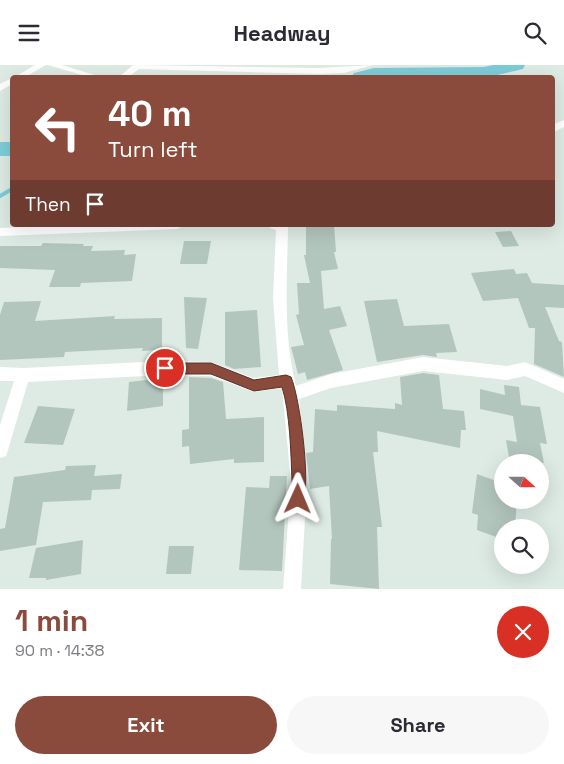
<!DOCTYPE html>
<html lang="en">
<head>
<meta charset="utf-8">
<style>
	:root { --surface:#fff; --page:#f7f7f7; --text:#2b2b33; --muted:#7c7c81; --accent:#8a4a3c }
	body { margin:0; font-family:"Space Grotesk",sans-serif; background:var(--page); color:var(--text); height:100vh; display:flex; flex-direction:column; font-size:19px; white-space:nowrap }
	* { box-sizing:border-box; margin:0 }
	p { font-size:16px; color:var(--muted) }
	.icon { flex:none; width:28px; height:28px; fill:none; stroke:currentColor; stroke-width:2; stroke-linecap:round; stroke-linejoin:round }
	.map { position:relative; height:524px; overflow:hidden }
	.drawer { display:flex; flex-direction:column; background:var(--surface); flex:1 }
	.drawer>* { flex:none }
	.banner { position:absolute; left:10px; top:10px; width:545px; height:152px; border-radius:5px; box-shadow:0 5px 20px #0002; background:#8a4a3c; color:#fff; overflow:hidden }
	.needle { width:32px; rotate:111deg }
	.fabs { position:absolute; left:494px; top:389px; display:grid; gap:10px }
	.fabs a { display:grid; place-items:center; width:55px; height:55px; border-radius:50%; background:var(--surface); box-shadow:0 5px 20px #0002; font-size:25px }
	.pin { position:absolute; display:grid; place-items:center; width:42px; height:42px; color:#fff; margin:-21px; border:2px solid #fff; border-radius:50%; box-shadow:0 1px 5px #0007 }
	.me { position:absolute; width:55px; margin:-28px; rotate:1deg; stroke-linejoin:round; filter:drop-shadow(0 0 4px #0008) }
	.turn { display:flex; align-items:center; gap:18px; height:105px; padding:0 15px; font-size:22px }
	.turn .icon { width:65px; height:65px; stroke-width:2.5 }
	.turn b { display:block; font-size:35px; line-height:42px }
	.then { display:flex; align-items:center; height:48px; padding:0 15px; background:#0003; gap:10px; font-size:19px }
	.round { display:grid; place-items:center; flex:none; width:52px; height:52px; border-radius:26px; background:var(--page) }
	.summary { display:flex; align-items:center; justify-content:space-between; height:85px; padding:0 15px }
	h1 { font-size:30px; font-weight:800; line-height:38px; color:var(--accent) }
	.button { display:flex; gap:10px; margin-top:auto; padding:10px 15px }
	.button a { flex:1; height:58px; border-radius:30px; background:var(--accent); color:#fff; font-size:20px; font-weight:800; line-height:58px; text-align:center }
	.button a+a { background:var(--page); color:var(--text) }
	header { display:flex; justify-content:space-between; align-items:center; height:65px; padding:0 15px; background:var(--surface); font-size:22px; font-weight:800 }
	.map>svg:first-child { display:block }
</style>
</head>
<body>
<header><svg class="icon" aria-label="menu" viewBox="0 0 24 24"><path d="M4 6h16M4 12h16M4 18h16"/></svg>Headway<svg class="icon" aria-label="search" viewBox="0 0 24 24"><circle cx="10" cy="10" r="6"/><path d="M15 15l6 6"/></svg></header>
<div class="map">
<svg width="564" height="524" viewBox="0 0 564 524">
	<rect width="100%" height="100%" fill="#ddebe4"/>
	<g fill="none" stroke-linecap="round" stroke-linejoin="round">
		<!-- stream -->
		<polyline stroke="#7dccd8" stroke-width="4" points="0,131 12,124"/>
		<!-- river -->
		<g fill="#7dccd8" fill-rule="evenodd">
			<polygon points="493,0 525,0 523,4 489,12 351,12 354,8 374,3 484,2"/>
			<rect x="0" y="77" width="12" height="14"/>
		</g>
	</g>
	<!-- building -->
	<g fill="#b2c6bd">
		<polygon points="306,160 334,160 336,187 334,187 338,204 321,206 324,244 340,241 347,261 329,265 343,305 307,315 305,307 298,309 291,282 304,280 296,250 299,249 297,218 310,218 304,190 306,190"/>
		<polygon points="511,166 519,181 503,182 495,167"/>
		<polygon points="184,176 211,176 207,199 180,199"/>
		<polygon points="43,178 84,179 83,181 93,181 91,186 125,185 124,190 136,189 132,216 81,218 80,222 49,222 55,205 0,203 0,181 41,181"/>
		<polygon points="514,204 516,209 527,208 532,218 564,220 564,243 545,242 559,276 562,277 564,312 534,299 535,263 529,263 518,233 483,236 471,208"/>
		<polygon points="184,232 207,233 198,284 186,283"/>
		<polygon points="397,234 404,261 449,259 457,287 436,288 437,292 423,290 377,297 364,236"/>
		<polygon points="41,236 35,256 115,251 114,254 162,253 162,282 159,282 159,285 142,286 143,283 65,287 64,292 0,295 0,250 4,237"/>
		<polygon points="257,245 261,302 234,304 225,300 225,247"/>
		<polygon points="423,308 439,310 443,344 464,346 466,365 461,365 460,383 377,366 378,387 373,387 382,462 377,462 379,524 330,519 331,474 332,474 329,421 310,424 306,388 313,387 315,344 337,346 337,340 395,344 395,338 402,340 400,312"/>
		<polygon points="189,312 211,313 223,317 226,354 264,352 264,397 234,398 234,394 190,399 189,381 182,382 182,365 189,364"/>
		<polygon points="163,313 163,341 127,346 129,317"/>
		<polygon points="504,320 519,322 521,340 540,342 547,379 540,378 544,398 510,398 506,375 517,377 513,351 480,344 480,324 505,330"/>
		<polygon points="38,341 75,344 63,380 24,378"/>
		<polygon points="96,400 94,411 122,409 120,424 92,425 91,435 43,437 36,480 0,486 0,464 5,463 14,412 65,405 66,401"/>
		<polygon points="477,409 502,418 502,435 517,435 515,462 502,462 502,474 477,465 478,450 472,448"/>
		<polygon points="270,411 287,411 282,506 239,505 246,422 269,423"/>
		<polygon points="83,475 81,509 46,515 46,513 29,513 36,483"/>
		<polygon points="169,481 194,481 191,509 166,509"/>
	</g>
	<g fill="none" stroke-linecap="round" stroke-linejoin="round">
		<!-- minor -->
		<g fill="#fff" fill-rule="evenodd">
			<polygon points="35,0 46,0 25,12 15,12"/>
			<polygon points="48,0 62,0 101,12 89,12"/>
			<polygon points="133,0 318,3 373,0 344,8 318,9 139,4 128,12 119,12"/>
			<polygon points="12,13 12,19 0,26 0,19"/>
			<polygon points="564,55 564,62 552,68 552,60"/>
			<polygon points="65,160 184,160 178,164 0,171 0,163"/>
			<path d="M268,160H286L288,163C287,215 283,270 296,321L331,309L423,292L507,301L525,297L564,314V328L525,311L507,315L423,306L331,323L299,334L307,418L301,524H283L291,418L282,323L254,327L211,311L165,310L28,317L8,385L6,391L0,393V360L14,316H0V302L23,303L165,296L211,297L254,313L279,310L273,234L276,165L270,163Z"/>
		</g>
	</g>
	<!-- route -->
	<path fill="#8a4a3c" stroke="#5a3027" d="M165,298H211L254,315L286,310L291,312C300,333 311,419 303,439L298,441L293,439C289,431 292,424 292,416C291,389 290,347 282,322L254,326L211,309H165L160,307L159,303L160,299Z"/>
</svg>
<div class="fabs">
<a><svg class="needle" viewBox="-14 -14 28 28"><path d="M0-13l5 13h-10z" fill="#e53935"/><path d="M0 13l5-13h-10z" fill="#7c7c81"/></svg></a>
<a><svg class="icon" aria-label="search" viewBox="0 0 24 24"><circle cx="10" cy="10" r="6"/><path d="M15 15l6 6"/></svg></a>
</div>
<div class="pin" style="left:165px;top:303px;background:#d93025"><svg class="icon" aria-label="arrive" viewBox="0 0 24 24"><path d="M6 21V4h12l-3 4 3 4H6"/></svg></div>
<svg class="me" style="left:298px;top:434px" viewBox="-20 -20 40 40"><path d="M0-17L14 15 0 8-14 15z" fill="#8a4a3c" stroke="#fff" stroke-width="4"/></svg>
<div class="banner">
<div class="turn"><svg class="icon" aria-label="left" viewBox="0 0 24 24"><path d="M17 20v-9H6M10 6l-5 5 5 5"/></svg><div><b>40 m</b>Turn left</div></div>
<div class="then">Then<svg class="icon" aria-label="arrive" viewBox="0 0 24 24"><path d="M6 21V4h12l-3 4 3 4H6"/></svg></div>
</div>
</div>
<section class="drawer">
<div class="summary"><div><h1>1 min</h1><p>90 m · 14:38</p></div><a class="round" style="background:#d93025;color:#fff"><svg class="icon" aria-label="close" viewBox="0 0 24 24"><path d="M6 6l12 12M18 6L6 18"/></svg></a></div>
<div class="button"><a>Exit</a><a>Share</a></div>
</section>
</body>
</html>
